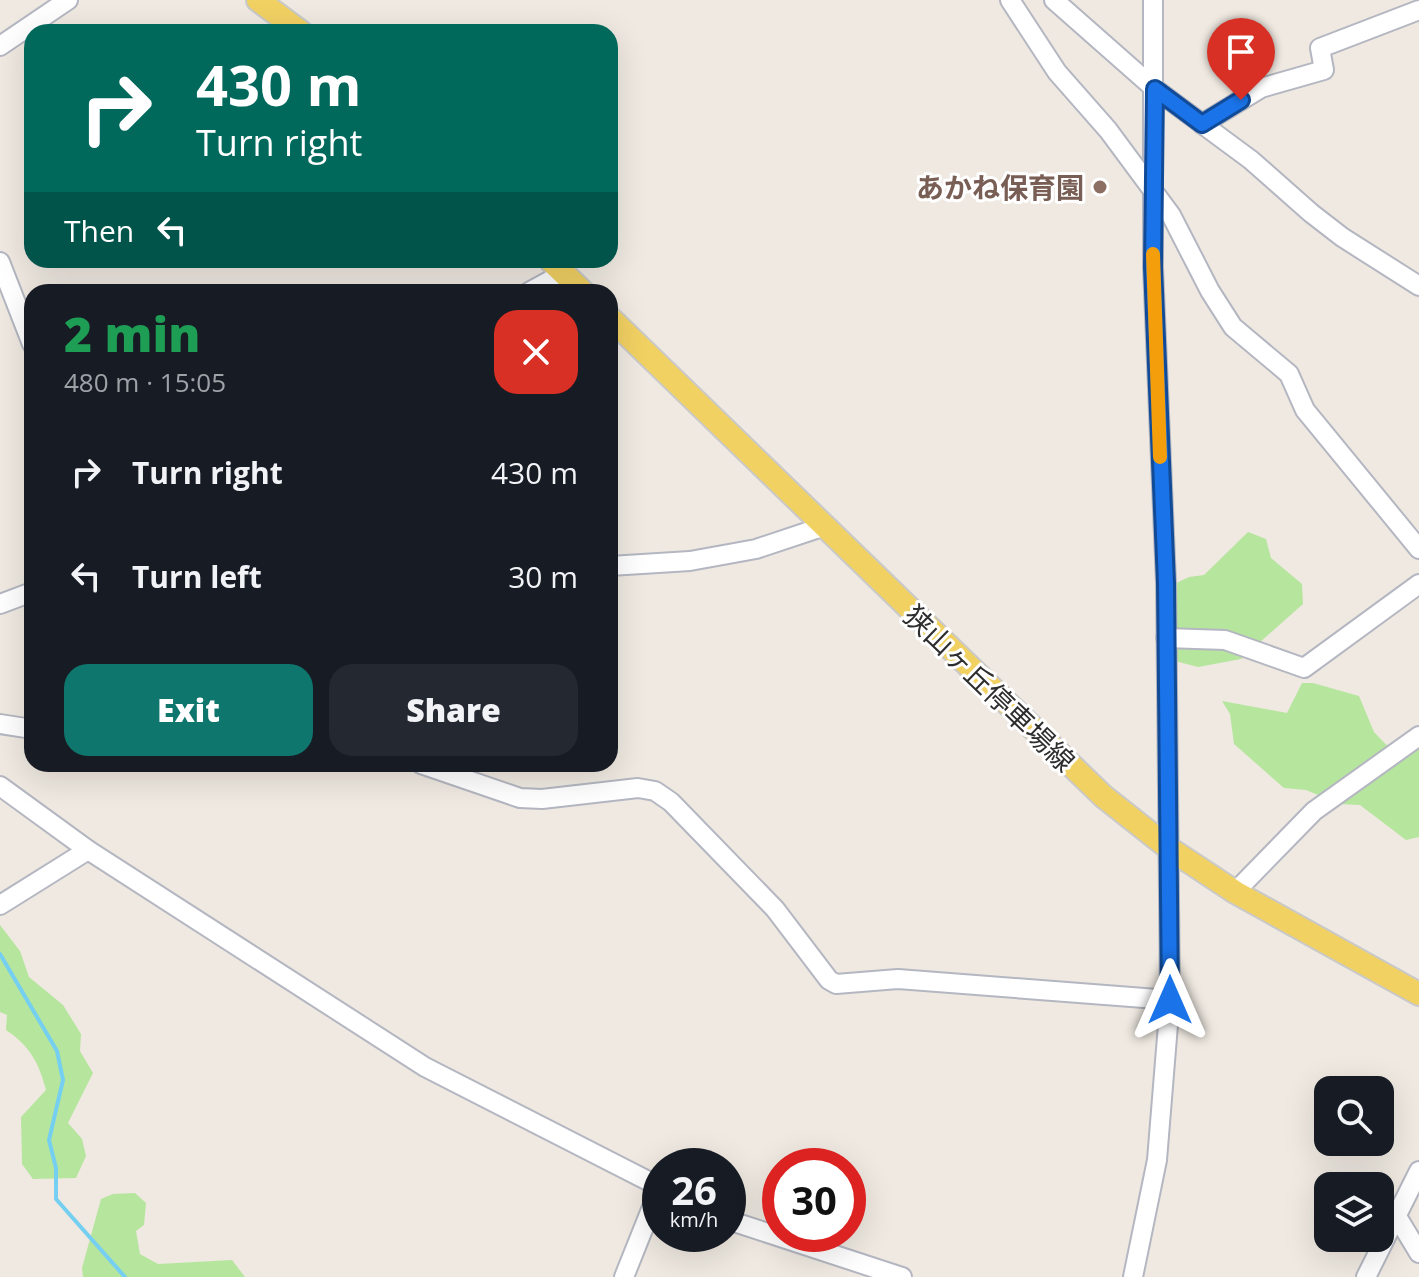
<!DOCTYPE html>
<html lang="en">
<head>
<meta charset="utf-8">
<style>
	:root { --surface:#171b24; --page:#242831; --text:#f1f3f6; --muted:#9ea1a6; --accent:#0f766e }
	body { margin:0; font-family:"Open Sans","Noto Sans JP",sans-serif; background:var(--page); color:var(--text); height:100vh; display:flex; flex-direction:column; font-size:30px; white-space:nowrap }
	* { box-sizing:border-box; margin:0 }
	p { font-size:26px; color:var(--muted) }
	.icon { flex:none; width:44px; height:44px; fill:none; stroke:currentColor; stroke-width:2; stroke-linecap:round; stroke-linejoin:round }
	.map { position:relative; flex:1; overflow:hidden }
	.sheet { position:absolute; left:24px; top:284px; width:594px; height:488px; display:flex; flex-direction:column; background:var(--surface); border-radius:24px; box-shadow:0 8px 32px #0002 }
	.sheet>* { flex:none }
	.top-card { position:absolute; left:24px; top:24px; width:594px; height:244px; border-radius:24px; box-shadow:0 8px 32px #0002; background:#00695c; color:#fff; overflow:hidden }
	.buttons { position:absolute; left:1314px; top:1076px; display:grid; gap:16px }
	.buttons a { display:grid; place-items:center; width:80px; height:80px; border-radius:16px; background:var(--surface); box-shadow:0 8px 32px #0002; font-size:40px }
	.speed { position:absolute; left:642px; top:1148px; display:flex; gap:16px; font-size:40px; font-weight:700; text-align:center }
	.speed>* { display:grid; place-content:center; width:104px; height:104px; border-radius:50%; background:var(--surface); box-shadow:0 8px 32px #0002; line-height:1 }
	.speed small { font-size:20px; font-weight:400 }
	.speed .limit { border:12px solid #d22; background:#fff; color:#111 }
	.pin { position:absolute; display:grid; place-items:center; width:68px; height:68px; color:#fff; margin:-82px -34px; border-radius:50% 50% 50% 0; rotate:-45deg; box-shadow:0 0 8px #0007 }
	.pin .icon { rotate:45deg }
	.me { position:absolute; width:88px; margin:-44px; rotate:0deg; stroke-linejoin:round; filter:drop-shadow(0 0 6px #0008) }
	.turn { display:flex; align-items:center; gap:28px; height:168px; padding:0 40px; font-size:36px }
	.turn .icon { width:104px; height:104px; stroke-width:2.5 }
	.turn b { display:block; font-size:56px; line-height:68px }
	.then { display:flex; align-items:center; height:76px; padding:0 40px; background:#0003; gap:16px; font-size:30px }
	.round { display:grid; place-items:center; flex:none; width:84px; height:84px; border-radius:24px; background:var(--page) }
	.overview { display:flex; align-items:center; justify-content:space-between; height:136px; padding:0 40px }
	h1 { font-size:48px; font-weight:800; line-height:60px; color:#1e9e55 }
	.primary-button { display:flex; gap:16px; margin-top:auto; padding:16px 40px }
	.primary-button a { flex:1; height:92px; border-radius:24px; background:var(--accent); color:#fff; font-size:32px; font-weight:800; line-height:92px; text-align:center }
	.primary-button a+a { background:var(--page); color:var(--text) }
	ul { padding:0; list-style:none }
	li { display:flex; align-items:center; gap:24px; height:104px; padding:0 40px }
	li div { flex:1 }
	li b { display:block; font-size:30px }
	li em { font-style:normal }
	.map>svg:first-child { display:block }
</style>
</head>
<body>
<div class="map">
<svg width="1419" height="1277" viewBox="0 0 1419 1277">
	<rect width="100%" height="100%" fill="#efe9e1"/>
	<!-- green -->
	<g fill="#b6e59e">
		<polygon points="1248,532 1266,539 1271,558 1302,584 1303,604 1241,659 1198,667 1175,661 1174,584 1189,577 1204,575"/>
		<polygon points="1302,683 1313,683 1359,696 1374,732 1399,758 1419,742 1419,837 1406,840 1360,805 1340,804 1306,790 1284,788 1234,744 1230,714 1222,701 1287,713"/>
		<path d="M0,925L20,951L29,977L63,1005L81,1034L80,1051L93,1073L68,1123L82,1139L86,1156L76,1178L33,1179L22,1164L21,1117L46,1090C39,1063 30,1046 6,1030L7,1015L0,1012Z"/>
		<polygon points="135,1193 146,1203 144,1225 136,1231 140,1254 158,1264 232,1260 245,1277 83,1277 82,1268 101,1199 113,1194"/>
	</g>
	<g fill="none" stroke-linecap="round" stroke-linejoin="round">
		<!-- stream -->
		<polyline stroke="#75cff0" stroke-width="4" points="0,954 57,1051 63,1080 49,1140 56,1168 56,1199 125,1277"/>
		<defs>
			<g id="minor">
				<polyline points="1010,0 1057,72 1108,130 1171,215 1210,291 1233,327 1289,374 1305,410 1419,549"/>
				<polyline points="1054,0 1155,89 1251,160 1311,213 1342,237 1419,286"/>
				<polyline points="0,46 68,0"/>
				<polyline points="1202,124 1261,88 1324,70 1320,48 1419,10"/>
				<polyline points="0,262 32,344"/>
				<polyline points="529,292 564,273"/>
				<polyline points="610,566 690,561 756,549 822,527"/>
				<polyline points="0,604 32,592"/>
				<polyline points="1166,638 1225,640 1304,668 1419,584"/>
				<polyline points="0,724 32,729"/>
				<polyline points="421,764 520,798 542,799 638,788 655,791 671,802 775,909 829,980 836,984 898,979 1170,1000"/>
				<polyline points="0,786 88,850 425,1067 660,1187"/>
				<polyline points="1235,892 1314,811 1419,736"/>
				<polyline points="0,905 88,850"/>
				<polyline points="1396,1215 1419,1253"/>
				<polyline points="728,1220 902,1277"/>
				<polyline points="624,1277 660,1187"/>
				<polyline points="1133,1277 1157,1160 1170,1000 1166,583 1153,267 1153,0"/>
				<polyline points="1366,1277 1419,1171"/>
			</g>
			<g id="major">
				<polyline points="258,0 301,32"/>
				<polyline points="550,260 583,292"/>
				<polyline points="610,318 1103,796 1170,849 1235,892 1419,994"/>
			</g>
		</defs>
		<!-- minor casing -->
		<use href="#minor" stroke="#b4b7c1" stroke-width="22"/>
		<!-- major casing -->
		<use href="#major" stroke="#c9c9c9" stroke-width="26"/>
		<!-- minor -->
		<use href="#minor" stroke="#fff" stroke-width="18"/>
		<!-- major -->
		<use href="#major" stroke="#f2d163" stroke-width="22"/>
	</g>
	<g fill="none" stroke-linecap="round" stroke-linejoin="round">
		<defs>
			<polyline id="route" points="1170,1000 1166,583 1153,267 1155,89 1202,124 1241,100"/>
		</defs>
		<!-- route casing -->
		<use href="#route" stroke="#114b97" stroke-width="20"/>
		<!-- route -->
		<use href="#route" stroke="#1a73e8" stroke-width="14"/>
		<!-- slow -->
		<polyline stroke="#f59e0b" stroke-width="14" points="1153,254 1160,457"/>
	</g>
	<!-- markers -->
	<circle fill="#8d6e63" stroke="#fff" stroke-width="3" cx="1100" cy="187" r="8"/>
	<g text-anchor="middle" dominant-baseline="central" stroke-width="6" stroke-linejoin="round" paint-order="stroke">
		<!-- education labels -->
		<g font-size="28" font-weight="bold" fill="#785e54" stroke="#fff" text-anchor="end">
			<text x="1084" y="187">あかね保育園</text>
		</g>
		<!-- street labels -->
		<g font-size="28" fill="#2e2e2e" stroke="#fff">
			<text transform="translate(990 688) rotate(44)">狭山ヶ丘停車場線</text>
		</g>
	</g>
</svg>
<div class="buttons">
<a><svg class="icon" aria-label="search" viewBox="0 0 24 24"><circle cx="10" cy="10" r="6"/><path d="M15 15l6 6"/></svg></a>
<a><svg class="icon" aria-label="layers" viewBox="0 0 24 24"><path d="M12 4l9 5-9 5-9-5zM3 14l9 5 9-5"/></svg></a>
</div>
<div class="speed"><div>26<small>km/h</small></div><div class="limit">30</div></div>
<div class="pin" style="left:1241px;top:100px;background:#d93025"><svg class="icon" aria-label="arrive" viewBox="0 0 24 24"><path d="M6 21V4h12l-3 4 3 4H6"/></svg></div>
<svg class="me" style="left:1170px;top:1000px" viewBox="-20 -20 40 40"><path d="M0-17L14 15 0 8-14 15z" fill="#1a73e8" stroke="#fff" stroke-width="4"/></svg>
<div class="top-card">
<div class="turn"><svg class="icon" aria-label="right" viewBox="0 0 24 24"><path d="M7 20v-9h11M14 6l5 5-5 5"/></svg><div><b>430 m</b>Turn right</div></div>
<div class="then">Then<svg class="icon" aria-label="left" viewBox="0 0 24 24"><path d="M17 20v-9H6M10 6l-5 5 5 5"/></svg></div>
</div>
<section class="sheet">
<div class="overview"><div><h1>2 min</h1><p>480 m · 15:05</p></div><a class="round" style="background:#d93025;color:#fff"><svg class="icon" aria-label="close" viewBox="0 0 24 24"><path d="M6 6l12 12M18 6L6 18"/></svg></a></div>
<ul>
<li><svg class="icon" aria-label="right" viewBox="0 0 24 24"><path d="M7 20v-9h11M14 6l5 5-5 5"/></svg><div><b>Turn right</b></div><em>430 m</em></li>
<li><svg class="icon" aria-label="left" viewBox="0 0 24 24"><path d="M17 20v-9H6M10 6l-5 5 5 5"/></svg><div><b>Turn left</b></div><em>30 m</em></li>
</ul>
<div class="primary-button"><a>Exit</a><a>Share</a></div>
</section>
</div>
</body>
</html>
